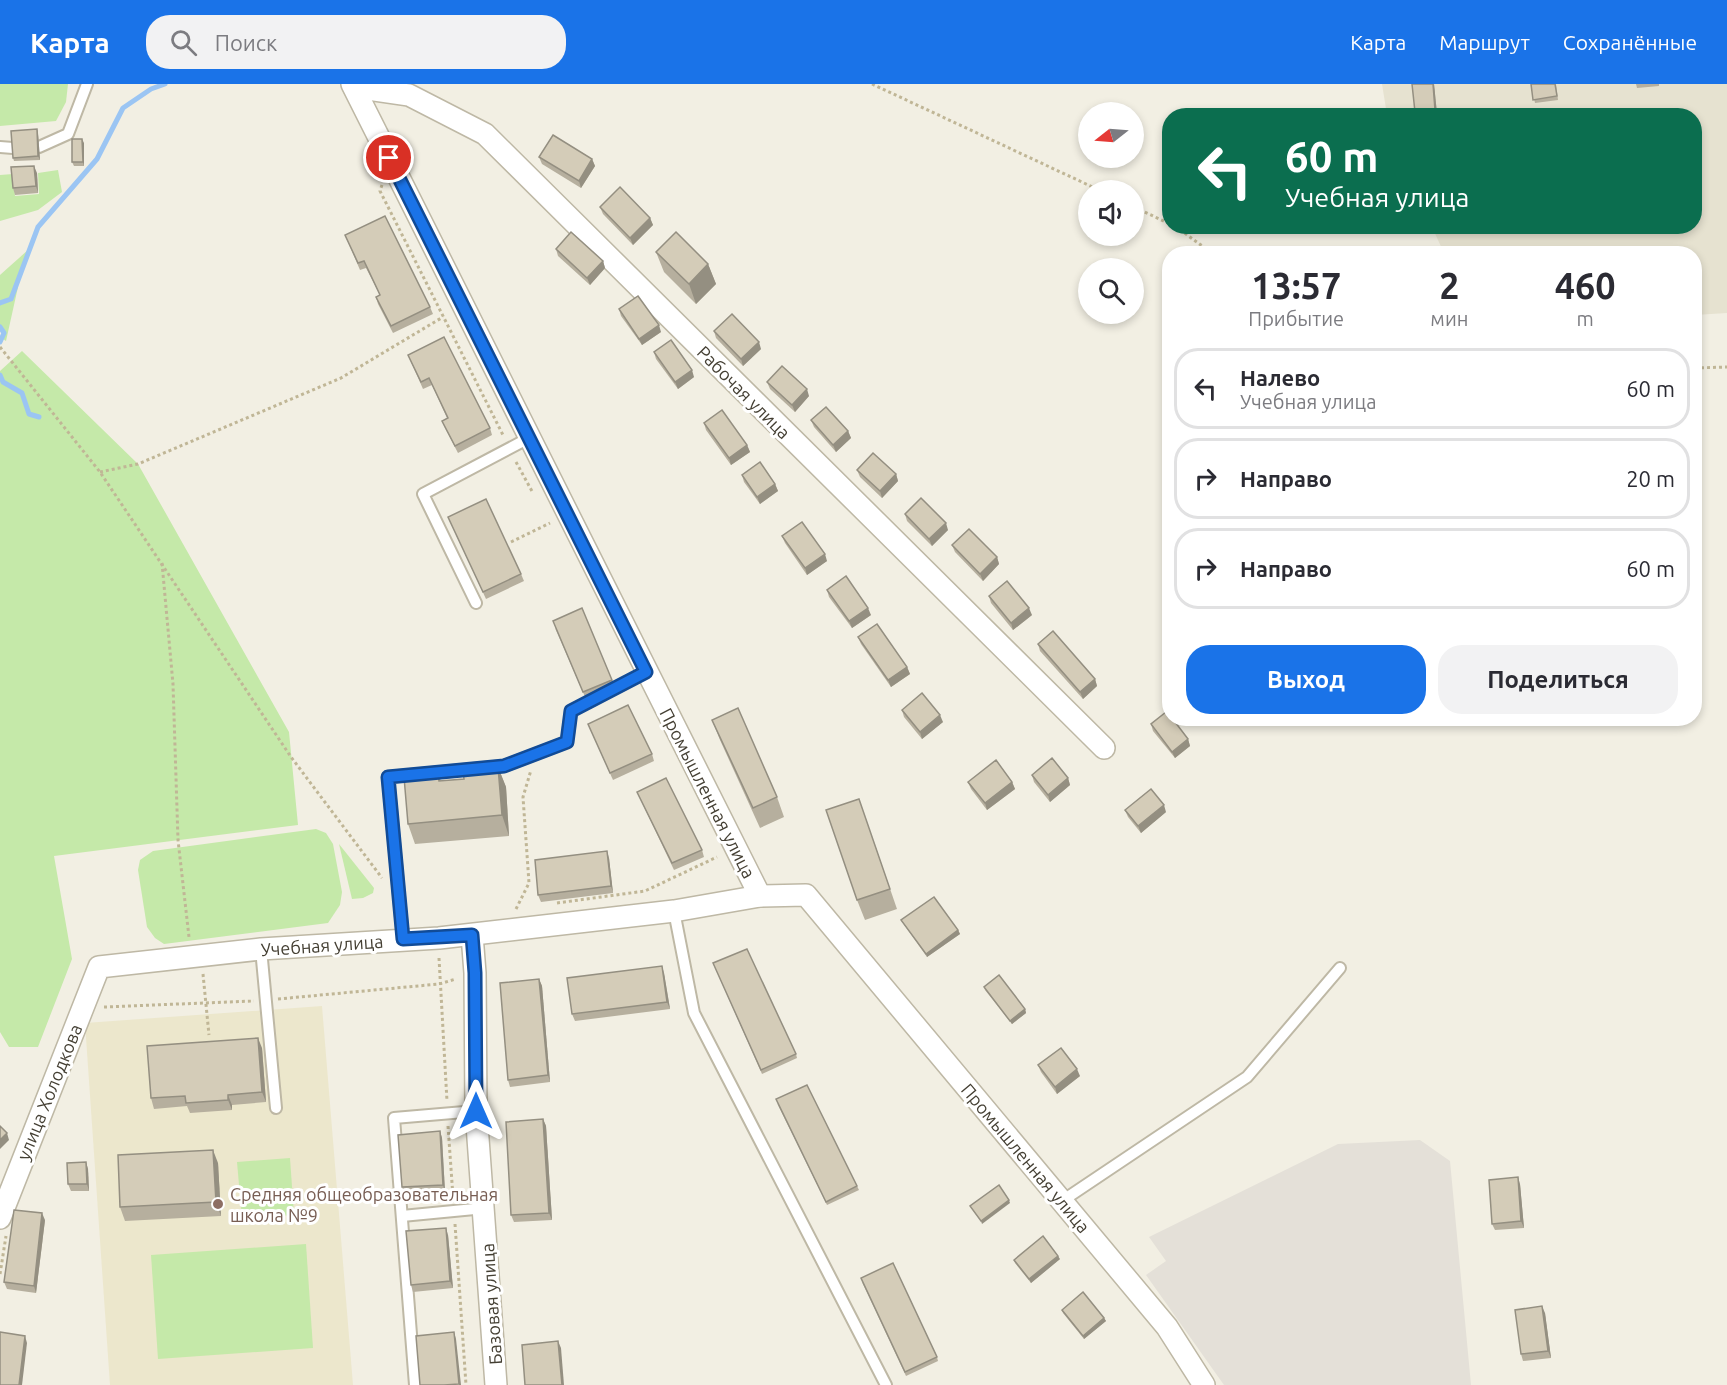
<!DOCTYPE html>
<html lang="ru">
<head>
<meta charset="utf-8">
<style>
	:root { --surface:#fff; --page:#f2f2f3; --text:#2b2b33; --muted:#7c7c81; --line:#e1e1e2; --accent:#1a73e8 }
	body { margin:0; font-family:Ubuntu,sans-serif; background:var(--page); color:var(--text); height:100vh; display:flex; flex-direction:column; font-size:22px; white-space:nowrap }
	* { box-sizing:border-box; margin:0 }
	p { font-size:20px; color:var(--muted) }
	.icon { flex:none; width:33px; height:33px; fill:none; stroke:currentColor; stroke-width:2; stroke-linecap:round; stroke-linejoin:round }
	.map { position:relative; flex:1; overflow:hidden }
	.panel { position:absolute; left:1162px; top:162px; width:540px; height:480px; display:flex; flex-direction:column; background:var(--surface); border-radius:24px; box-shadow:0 3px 9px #0003 }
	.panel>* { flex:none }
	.hud { position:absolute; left:1162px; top:24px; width:540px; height:126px; border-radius:24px; box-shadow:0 3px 9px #0003; background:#0b6e4f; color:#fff; overflow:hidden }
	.needle { width:39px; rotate:253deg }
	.tools { position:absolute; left:1078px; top:18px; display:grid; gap:12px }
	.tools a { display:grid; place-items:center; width:66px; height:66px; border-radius:50%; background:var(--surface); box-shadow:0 3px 9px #0003; font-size:30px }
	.pin { position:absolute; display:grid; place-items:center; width:51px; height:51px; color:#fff; margin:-26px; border:3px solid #fff; border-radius:50%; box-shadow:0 2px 6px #0007 }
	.me { position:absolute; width:66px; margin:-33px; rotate:0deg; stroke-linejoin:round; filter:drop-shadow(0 0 4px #0008) }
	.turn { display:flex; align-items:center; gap:21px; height:126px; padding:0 24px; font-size:27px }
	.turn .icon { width:78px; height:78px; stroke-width:2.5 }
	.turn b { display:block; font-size:42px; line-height:51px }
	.eta { display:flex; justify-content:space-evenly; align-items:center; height:102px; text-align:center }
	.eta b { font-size:36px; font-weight:700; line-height:42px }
	.cta { display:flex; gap:12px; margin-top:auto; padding:12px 24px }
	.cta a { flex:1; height:69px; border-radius:24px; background:var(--accent); color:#fff; font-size:24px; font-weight:700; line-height:69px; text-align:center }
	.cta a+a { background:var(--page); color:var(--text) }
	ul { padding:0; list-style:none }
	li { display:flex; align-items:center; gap:18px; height:81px; margin:0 12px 9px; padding:0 12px; border:3px solid var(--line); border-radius:24px }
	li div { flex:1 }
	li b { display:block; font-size:22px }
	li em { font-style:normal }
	header { display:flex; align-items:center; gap:36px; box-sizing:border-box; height:84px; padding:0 30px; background:var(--accent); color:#fff }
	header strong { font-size:28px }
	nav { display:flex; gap:33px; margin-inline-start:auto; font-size:21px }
	.search { width:420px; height:54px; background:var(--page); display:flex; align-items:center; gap:15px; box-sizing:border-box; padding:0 21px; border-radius:24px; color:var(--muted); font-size:22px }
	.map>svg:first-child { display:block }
</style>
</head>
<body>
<header>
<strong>Карта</strong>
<div class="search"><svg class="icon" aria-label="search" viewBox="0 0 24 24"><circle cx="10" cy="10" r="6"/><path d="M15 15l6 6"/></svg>Поиск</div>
<nav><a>Карта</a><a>Маршрут</a><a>Сохранённые</a></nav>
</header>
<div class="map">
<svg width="1727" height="1301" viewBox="0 0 1727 1301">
	<rect width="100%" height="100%" fill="#f2efe3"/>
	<!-- residential -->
	<polygon fill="#e6e2d0" points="1382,0 1727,0 1727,229 1695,231 1695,170 1444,169 1432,143 1695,142 1695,32 1387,31"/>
	<!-- industrial -->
	<polygon fill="#e4e0d8" points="1420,1056 1450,1077 1471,1301 1224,1301 1146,1191 1166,1177 1149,1153 1338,1060"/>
	<!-- education -->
	<polygon fill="#ece7cc" points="322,922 353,1301 110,1301 85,939"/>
	<!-- green -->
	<g fill="#c5e9a9">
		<polygon points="0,0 68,0 66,18 56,37 0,42"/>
		<polygon points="58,86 62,108 38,126 0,137 0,91 13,90 15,112 39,110 38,89"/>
		<polygon points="28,166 10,214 0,218 0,191"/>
		<polygon points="17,203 18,203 6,257 3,255 5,249 0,242 0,220 12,216"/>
		<polygon points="22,267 138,380 289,648 298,741 54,772 72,875 38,963 9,963 0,948 0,287"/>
		<polygon points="316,745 326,749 333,760 342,808 340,821 328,839 164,860 155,854 147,843 138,786 140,776 153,767"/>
		<polygon points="339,760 374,804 373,809 363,814 352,815"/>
		<polygon points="290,1074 294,1131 242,1135 237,1078"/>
		<polygon points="306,1160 313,1264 158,1275 151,1171"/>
	</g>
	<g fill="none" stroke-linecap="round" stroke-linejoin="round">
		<!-- stream -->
		<g stroke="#9bc5f3" stroke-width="5">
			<polyline points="0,219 11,215 38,143 97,75 123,24 151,5 165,0"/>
			<polyline points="0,243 4,249 0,258"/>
			<polyline points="0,291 3,298 22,309 29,330 39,333"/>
		</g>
		<defs>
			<g id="service">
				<polyline points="0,63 13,64"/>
				<polyline points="39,63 68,50 87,0"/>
				<polyline points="476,519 423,410 529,354"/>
				<polyline points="674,827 694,929 886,1301"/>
				<polyline points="403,855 388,693 504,682 567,658 571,627 646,588"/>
				<polyline points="261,865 276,1024"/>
				<polyline points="1062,1117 1247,993 1340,884"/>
				<polyline points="402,1132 485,1124"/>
				<polyline points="415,1301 394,1034 476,1027"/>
			</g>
			<g id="minor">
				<polyline points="352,0 760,812"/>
				<polyline points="354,3 409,11 485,50 1104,664"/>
				<polyline points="472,851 475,889 476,1027 496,1301"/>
				<polyline points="0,1134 99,883 261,865 439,854 674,827 760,812 806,811 1167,1243 1204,1301"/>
			</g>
		</defs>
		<!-- service casing -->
		<use href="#service" stroke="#beb8a5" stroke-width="14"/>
		<!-- minor casing -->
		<use href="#minor" stroke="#beb8a5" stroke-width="24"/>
		<!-- path -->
		<g stroke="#c0b696" stroke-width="3" stroke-dasharray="3 3" stroke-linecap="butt">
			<polyline points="872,0 1099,106"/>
			<polyline points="382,101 380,107 504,353"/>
			<polyline points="1134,123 1170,140"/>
			<polyline points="1175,142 1213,170"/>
			<polyline points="0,263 100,388 291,673 382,794"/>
			<polyline points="1695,284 1727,283"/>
			<polyline points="516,378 533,409"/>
			<polyline points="100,388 138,380 341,294 443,233"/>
			<polyline points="511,458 550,439"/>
			<polyline points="162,479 173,600 178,756 189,853"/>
			<polyline points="557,819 645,807 717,773"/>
			<polyline points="516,825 529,799 523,713 531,686"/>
			<polyline points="439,874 447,1017"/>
			<polyline points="203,890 209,951"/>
			<polyline points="278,915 439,900 456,895"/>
			<polyline points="104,923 254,917"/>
			<polyline points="448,1042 453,1113"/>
			<polyline points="455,1140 466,1301"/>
			<polyline points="0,1190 6,1152"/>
		</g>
		<!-- service -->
		<use href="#service" stroke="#fff" stroke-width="10"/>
		<!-- minor -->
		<use href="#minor" stroke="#fff" stroke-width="21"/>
	</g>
	<!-- wall -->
	<g fill="#b6af9e">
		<polygon points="1434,0 1437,30 1416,32 1415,28"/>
		<polygon points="1531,0 1556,0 1558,16 1535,19"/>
		<polygon points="1636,0 1659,0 1659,2 1637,4"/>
		<polygon points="37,45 38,49 40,76 14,77 13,74"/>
		<polygon points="84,59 84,82 74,82 72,78"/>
		<polygon points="539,73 592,75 595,82 581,104 542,80"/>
		<polygon points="37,89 38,109 15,111 13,104"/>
		<polygon points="600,123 650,134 653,141 633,161 603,130"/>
		<polygon points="345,151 430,223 433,230 393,249 378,220 376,213 380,211 366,184 360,186"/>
		<polygon points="556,165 603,177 605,184 590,201 558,172"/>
		<polygon points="656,168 708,180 716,200 696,220 664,188"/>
		<polygon points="619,225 661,248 642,261 621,232"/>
		<polygon points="714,247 761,265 743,282 716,254"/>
		<polygon points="654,268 694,293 678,305 656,275"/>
		<polygon points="408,271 490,344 492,351 458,369 445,344 442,337 447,334 432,301 423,305"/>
		<polygon points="767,298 809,312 795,328 770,305"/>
		<polygon points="811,336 848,347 851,354 836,368 814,343"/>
		<polygon points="704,339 747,361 750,368 731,381 706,346"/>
		<polygon points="857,386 896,390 898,397 882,414 860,393"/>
		<polygon points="742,391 775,400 778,407 760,420 744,398"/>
		<polygon points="905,430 948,446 932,462 907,437"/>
		<polygon points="448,433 521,490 524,497 486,515"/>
		<polygon points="782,452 827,477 807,491 785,459"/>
		<polygon points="952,461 997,473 999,480 983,497 955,468"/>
		<polygon points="827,506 871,531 852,544 829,513"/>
		<polygon points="989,512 1032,531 1013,546 991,519"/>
		<polygon points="555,544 612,596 615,603 586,615"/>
		<polygon points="858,553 907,583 910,590 891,603 861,560"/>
		<polygon points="1038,560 1095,595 1097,602 1083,615 1040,567"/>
		<polygon points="902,626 943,638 922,655 904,633"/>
		<polygon points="712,636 777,713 784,733 760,744 720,656"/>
		<polygon points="588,640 652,670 654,677 613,696"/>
		<polygon points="1151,640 1188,655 1190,662 1175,674 1153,647"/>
		<polygon points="498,683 506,703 509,752 415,760 408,740 438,690 441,697 464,695"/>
		<polygon points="1032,691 1068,694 1070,701 1050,718 1034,698"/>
		<polygon points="968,698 1012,698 1015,705 987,726 971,705"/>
		<polygon points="637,708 702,766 704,773 674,786"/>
		<polygon points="859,715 897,825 865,836 857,816"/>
		<polygon points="1125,726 1166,728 1141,749 1128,733"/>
		<polygon points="609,774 613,809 541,818 538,811"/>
		<polygon points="901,836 958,846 960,850 927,873 903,839"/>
		<polygon points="713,879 796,970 797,974 762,990"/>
		<polygon points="664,889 670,925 575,937 572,930"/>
		<polygon points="539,895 542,902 550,998 510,1003 508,996"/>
		<polygon points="984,903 1025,925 1026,929 1012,940 985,906"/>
		<polygon points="262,964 266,1018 232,1021 232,1026 190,1029 187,1022 154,1025 151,1014"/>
		<polygon points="1038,981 1080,992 1057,1010 1041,988"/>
		<polygon points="777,1019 857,1102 859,1106 827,1121"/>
		<polygon points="543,1035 546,1042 552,1136 514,1138 511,1131"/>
		<polygon points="440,1047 442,1054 445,1108 405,1110 402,1103"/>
		<polygon points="86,1078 88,1085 89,1107 71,1107 68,1100"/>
		<polygon points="218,1079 221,1132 125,1137 120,1123"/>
		<polygon points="1520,1100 1524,1144 1495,1146 1492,1140"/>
		<polygon points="45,1136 36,1209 7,1205 4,1198"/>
		<polygon points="448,1151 453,1204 413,1208 411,1201"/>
		<polygon points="1060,1175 1031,1199 1015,1179 1014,1176"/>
		<polygon points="862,1198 937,1273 938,1277 906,1292"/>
		<polygon points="1062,1226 1104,1234 1106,1237 1084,1255 1063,1229"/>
		<polygon points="1545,1229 1551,1274 1523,1277 1521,1270"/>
	</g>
	<!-- shaded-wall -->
	<g fill="#948f81">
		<polygon points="1433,0 1434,0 1437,30 1435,26"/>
		<polygon points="37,45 38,49 40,76 38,72"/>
		<polygon points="82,55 84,59 84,82 83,78"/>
		<polygon points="592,75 595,82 581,104 579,97"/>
		<polygon points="34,82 37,89 38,109 36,102"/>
		<polygon points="650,134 653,141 633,161 630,154"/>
		<polygon points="603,177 605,184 590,201 587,194"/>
		<polygon points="708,180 716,200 696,220 689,200"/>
		<polygon points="659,241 661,248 642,261 639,255"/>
		<polygon points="759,258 761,265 743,282 741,275"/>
		<polygon points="692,286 694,293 678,305 675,298"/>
		<polygon points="807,305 809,312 795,328 792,321"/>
		<polygon points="848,347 851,354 836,368 833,361"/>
		<polygon points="747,361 750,368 731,381 729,374"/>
		<polygon points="896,390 898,397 882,414 880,407"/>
		<polygon points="775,400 778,407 760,420 757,413"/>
		<polygon points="946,439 948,446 932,462 929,455"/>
		<polygon points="825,470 827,477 807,491 805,484"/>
		<polygon points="997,473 999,480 983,497 980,490"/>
		<polygon points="868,524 871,531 852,544 849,537"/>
		<polygon points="1029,524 1032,531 1013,546 1011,539"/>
		<polygon points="907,583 910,590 891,603 888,596"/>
		<polygon points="1095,595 1097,602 1083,615 1080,608"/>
		<polygon points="940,631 943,638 922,655 920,648"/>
		<polygon points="1188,655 1190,662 1175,674 1172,668"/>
		<polygon points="498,683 506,703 509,752 502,731"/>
		<polygon points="1068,694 1070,701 1050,718 1048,711"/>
		<polygon points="1012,698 1015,705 987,726 985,719"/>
		<polygon points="1164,721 1166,728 1141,749 1138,742"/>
		<polygon points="607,767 609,774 613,809 611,802"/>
		<polygon points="958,846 960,850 927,873 926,870"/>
		<polygon points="662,882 664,889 670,925 667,918"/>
		<polygon points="539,895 542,902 550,998 548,991"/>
		<polygon points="1025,925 1026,929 1012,940 1010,937"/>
		<polygon points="258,954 262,964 266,1018 262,1008"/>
		<polygon points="1077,985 1080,992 1057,1010 1055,1003"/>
		<polygon points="228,1011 232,1021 232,1026 228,1016"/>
		<polygon points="543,1035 546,1042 552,1136 549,1129"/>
		<polygon points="440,1047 442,1054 445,1108 443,1101"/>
		<polygon points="7,1049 9,1056 0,1065 0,1056"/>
		<polygon points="213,1066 218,1079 221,1132 216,1118"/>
		<polygon points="86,1078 88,1085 89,1107 87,1100"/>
		<polygon points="1518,1093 1520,1100 1524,1144 1521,1137"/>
		<polygon points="1009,1116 1010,1119 982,1140 981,1137"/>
		<polygon points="42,1129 45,1136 36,1209 34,1202"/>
		<polygon points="446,1144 448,1151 453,1204 450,1197"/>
		<polygon points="1058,1172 1060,1175 1031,1199 1029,1195"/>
		<polygon points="1542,1222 1545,1229 1551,1274 1548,1267"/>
		<polygon points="1104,1234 1106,1237 1084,1255 1083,1252"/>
		<polygon points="454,1248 456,1255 461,1301 459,1301 459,1300"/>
		<polygon points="25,1252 27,1259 22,1301 19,1301"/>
		<polygon points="558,1257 561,1264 564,1301 562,1301"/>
	</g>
	<!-- building -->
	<g fill="#d4ccb8" stroke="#948f81" stroke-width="1.5">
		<polygon points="1412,0 1433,0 1435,26 1415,28"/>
		<polygon points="1531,0 1555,0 1557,12 1533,16"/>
		<polygon points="37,45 38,72 13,74 11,47"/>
		<polygon points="553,51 592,75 579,97 539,73"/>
		<polygon points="72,55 82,55 83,78 72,78"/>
		<polygon points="34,82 36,102 13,104 11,83"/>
		<polygon points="620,103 650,134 630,154 600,123"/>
		<polygon points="385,132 430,223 391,242 376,213 380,211 364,177 358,179 345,151"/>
		<polygon points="571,148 603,177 587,194 556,165"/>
		<polygon points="676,148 708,180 689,200 656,168"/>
		<polygon points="638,212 659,241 639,255 619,225"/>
		<polygon points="732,230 759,258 741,275 714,247"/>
		<polygon points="444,253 490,344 455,362 442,337 448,334 429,294 421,298 408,271"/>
		<polygon points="671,256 692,286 675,298 654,268"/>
		<polygon points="782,282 807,305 792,321 767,298"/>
		<polygon points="826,323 848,347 833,361 811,336"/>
		<polygon points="722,326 747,361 729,374 704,339"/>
		<polygon points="873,369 896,390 880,407 857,386"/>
		<polygon points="760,378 775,400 757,413 742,391"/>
		<polygon points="921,414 946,439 929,455 905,430"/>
		<polygon points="486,415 521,490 483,508 448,433"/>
		<polygon points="802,438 825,470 805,484 782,452"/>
		<polygon points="969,445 997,473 980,490 952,461"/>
		<polygon points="846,492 868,524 849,537 827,506"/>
		<polygon points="1007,497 1029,524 1011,539 989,512"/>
		<polygon points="582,524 612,596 583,608 553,537"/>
		<polygon points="877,540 907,583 888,596 858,553"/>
		<polygon points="1053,547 1095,595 1080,608 1038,560"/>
		<polygon points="922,609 940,631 920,648 902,626"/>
		<polygon points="628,621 652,670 610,689 588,640"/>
		<polygon points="738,624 777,713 753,724 712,636"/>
		<polygon points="1166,628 1170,633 1170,634 1172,634 1188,655 1172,668 1151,640"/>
		<polygon points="1052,674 1068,694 1048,711 1032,691"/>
		<polygon points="996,676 1012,698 985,719 968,698"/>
		<polygon points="498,683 502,731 408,740 404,693 438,690 439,697 464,695 463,687"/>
		<polygon points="666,694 702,766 672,779 637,708"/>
		<polygon points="1151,705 1164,721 1138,742 1125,726"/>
		<polygon points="859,715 890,805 857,816 826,726"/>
		<polygon points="607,767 611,802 538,811 535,776"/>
		<polygon points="934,813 958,846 926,870 901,836"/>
		<polygon points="747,865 796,970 761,986 713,879"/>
		<polygon points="662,882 667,918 572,930 567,894"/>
		<polygon points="999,891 1025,925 1010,937 984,903"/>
		<polygon points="539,895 548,991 508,996 500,899"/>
		<polygon points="258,954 262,1008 228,1011 228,1016 186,1019 185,1012 151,1014 147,962"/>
		<polygon points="1061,964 1077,985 1055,1003 1038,981"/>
		<polygon points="807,1001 857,1102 826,1118 776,1015"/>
		<polygon points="543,1035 549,1129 511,1131 506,1038"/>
		<polygon points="0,1042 7,1049 0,1056"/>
		<polygon points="440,1047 443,1101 402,1103 398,1051"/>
		<polygon points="213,1066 216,1118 120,1123 118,1071"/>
		<polygon points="86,1078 87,1100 68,1100 67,1079"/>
		<polygon points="1518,1093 1521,1137 1492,1140 1489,1096"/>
		<polygon points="999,1101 1009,1116 981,1137 970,1122"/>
		<polygon points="14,1126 42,1129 34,1202 4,1198"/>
		<polygon points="446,1144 450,1197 411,1201 406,1147"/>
		<polygon points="1043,1152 1058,1172 1029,1195 1014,1176"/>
		<polygon points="893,1179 937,1273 905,1288 861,1194"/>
		<polygon points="1083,1208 1104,1234 1083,1252 1062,1226"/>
		<polygon points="1542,1222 1548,1267 1521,1270 1515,1226"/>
		<polygon points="0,1248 25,1252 19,1301 0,1301"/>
		<polygon points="454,1248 459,1300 444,1301 420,1301 416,1252"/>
		<polygon points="558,1257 562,1301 525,1301 522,1261"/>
	</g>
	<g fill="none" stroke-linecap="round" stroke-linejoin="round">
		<defs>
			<polyline id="route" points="389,74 646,588 571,627 567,658 504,682 388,693 403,855 472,851 475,889 476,1027"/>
		</defs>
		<!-- route casing -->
		<use href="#route" stroke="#114b97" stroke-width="15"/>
		<!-- route -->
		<use href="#route" stroke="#1a73e8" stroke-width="10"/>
	</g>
	<!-- markers -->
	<circle fill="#8d6e63" stroke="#fff" stroke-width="2" cx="218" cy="1120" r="6"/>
	<g text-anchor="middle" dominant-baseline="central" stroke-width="6" stroke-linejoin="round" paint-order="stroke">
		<!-- street labels -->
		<g font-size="18" fill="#443f33" stroke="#fff">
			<text transform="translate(744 308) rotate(45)">Рабочая улица</text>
			<text transform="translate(708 709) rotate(63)">Промышленная улица</text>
			<text transform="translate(322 861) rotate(-4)">Учебная улица</text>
			<text transform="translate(49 1008) rotate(-68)">улица Холодкова</text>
			<text transform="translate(1026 1074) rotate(50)">Промышленная улица</text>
			<text transform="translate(491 1220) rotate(-94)">Базовая улица</text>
		</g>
		<!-- education labels -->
		<g font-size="18" fill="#785e54" stroke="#fff" text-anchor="start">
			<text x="230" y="1110">Средняя общеобразовательная<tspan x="230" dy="21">школа №9</tspan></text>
		</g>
	</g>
</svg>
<div class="tools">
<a><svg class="needle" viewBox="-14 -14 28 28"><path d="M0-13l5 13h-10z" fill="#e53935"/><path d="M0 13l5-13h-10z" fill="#7c7c81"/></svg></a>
<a><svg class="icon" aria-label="sound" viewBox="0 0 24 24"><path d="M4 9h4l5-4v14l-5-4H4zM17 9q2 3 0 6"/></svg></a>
<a><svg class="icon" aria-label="search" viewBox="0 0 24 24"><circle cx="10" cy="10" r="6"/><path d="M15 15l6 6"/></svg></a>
</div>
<div class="pin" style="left:389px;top:74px;background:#d93025"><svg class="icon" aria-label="arrive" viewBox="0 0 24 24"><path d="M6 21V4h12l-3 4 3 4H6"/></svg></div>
<svg class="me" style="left:476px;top:1027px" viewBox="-20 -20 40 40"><path d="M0-17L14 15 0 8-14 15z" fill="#1a73e8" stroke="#fff" stroke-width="4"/></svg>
<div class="hud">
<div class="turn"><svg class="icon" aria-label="left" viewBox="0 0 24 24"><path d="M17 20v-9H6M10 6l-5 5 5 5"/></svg><div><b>60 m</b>Учебная улица</div></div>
</div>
<section class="panel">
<div class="eta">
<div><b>13:57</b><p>Прибытие</p></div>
<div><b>2</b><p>мин</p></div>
<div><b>460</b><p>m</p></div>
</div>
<ul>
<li><svg class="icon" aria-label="left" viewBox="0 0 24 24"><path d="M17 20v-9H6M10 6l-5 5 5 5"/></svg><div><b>Налево</b><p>Учебная улица</p></div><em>60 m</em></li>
<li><svg class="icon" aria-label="right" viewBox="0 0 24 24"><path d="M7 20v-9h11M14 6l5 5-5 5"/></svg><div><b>Направо</b></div><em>20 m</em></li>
<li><svg class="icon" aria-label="right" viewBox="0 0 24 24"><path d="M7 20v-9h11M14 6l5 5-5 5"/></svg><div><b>Направо</b></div><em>60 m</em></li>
</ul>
<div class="cta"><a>Выход</a><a>Поделиться</a></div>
</section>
</div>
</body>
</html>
